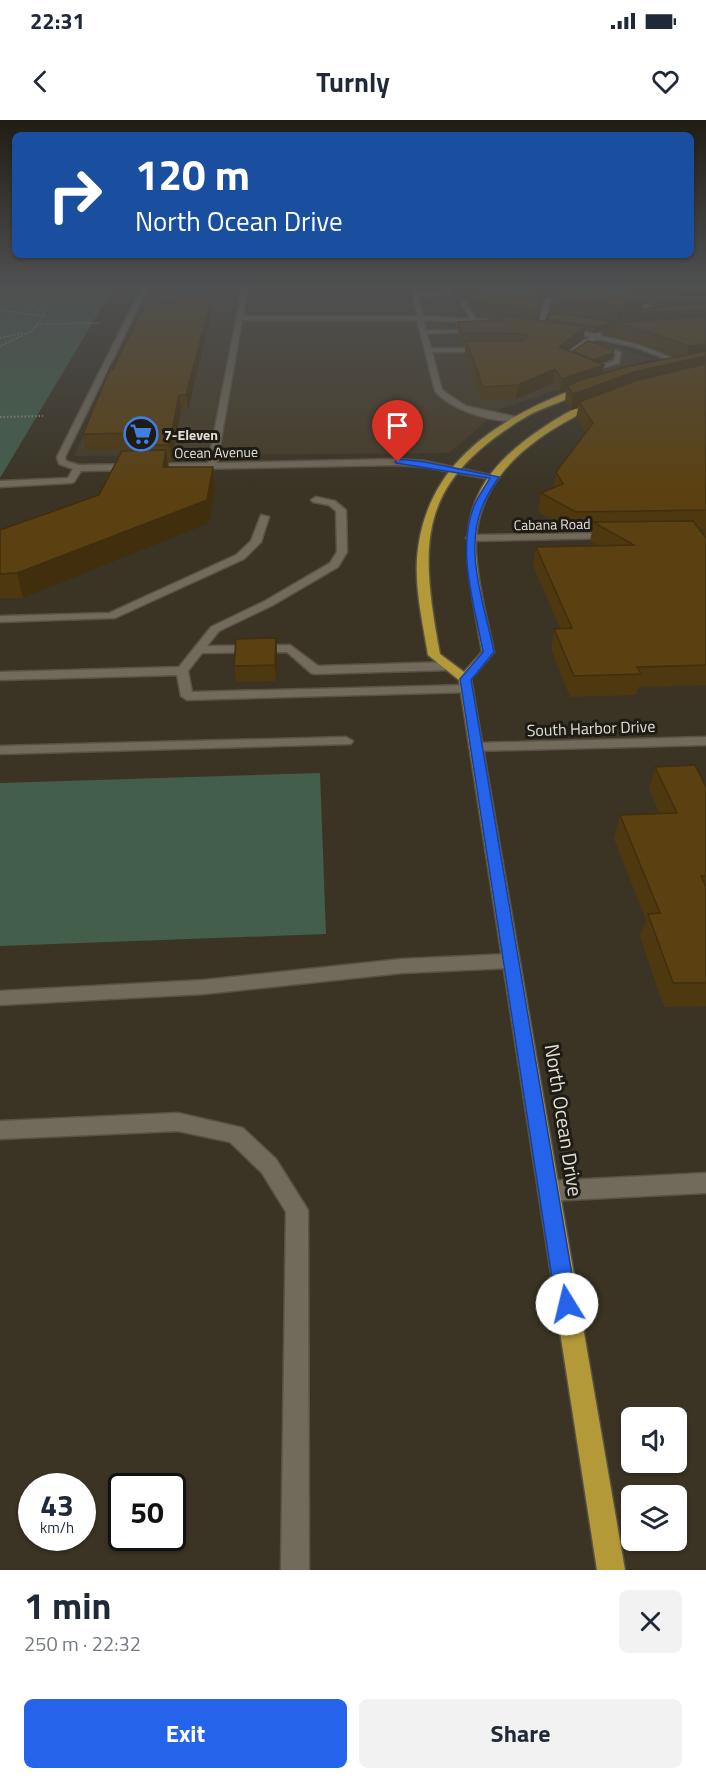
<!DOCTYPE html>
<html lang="en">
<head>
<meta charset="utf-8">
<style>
	:root { --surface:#fff; --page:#f2f2f3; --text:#1f2937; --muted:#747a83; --accent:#2563eb }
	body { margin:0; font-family:"Titillium Web",sans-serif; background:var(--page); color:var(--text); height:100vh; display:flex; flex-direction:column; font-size:22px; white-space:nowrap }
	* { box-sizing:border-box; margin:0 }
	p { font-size:20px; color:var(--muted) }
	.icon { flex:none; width:33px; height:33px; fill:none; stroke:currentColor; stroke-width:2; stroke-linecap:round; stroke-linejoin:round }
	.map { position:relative; height:1450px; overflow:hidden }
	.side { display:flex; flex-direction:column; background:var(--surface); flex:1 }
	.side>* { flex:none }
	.top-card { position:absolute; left:12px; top:12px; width:682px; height:126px; border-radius:9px; box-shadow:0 2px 4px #0004; background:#1a4fa0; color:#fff; overflow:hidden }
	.tools { position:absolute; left:621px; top:1287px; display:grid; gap:12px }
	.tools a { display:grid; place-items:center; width:66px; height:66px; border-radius:9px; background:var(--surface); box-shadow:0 2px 4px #0004; font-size:30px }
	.speed { position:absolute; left:18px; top:1353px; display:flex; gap:12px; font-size:30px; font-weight:700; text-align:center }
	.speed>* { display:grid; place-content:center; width:78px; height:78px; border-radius:50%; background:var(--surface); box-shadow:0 2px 4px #0004; line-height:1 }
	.speed small { font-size:15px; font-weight:400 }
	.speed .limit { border:3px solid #111; border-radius:9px; background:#fff; color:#111 }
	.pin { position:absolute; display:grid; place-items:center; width:51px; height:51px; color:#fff; margin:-62px -26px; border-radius:50% 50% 50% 0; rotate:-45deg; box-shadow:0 0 6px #0007 }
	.pin .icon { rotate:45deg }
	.me { position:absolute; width:66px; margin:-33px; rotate:351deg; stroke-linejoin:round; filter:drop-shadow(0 0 4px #0008) }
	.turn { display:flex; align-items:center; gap:21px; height:126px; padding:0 24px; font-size:27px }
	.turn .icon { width:78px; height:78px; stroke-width:2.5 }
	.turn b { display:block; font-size:42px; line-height:51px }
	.round { display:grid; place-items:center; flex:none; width:63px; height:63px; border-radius:9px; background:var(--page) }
	.headline { display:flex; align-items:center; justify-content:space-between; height:102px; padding:0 24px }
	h1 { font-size:36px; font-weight:700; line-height:45px }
	.button { display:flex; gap:12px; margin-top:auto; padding:12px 24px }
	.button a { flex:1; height:69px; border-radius:9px; background:var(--accent); color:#fff; font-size:24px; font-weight:700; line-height:69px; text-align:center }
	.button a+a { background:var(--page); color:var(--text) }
	.status { display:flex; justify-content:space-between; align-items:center; height:42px; padding:0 30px; background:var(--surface); direction:ltr }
	.status svg { height:16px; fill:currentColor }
	header { display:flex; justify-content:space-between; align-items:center; height:78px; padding:0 24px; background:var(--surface); font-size:27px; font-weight:700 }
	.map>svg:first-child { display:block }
</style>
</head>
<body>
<div class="status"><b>22:31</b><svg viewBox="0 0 49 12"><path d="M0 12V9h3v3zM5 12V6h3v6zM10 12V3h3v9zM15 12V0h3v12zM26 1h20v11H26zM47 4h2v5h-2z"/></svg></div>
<header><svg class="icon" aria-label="back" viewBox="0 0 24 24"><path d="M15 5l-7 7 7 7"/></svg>Turnly<svg class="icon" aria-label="heart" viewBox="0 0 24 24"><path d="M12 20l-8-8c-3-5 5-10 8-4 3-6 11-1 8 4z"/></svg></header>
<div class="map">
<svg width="706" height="1450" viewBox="0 0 706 1450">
	<rect width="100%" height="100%" fill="#3b3425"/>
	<!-- built -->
	<polygon fill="#463c28" points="153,165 514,165 530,209 613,226 652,239 502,288 449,333 74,336"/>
	<!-- green -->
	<g fill="#435e4b">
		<polygon points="0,165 115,165 0,358"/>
		<polygon points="320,653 326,814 0,826 0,663"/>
	</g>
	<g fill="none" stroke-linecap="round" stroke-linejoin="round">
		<defs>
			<g id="minor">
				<path d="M143,165H149L65,337L66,341L79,345L208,343L243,165H249L243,196H417L411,165H417L418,173L445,172L443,165H449L450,174L419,176L423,196L470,199L462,183L465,181L476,199L510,202L507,204L423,200L426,210L480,211L427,214L431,228H485L488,230L485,232H432L442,270L466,286L517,297V301C491,302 452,291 435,271L417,200H242L217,343L398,339L425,341L499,357L495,360L425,347L398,345L81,351L74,362L71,363L0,367V361L68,358L73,349L59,344L57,337Z"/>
				<polygon points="555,175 574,176 550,182 544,205 539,206 544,181"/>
				<polygon points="706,182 706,186 644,188 652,194 649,196 635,186"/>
				<polygon points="564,207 595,214 601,213 601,216 639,225 687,244 682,245 635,227 597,219 576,229 567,238 573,242 568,243 559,239 572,227 591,217 562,210"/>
				<polygon points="594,224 621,232 619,243 588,252 588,250 614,241 616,234 594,226"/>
				<polygon points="316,377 335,381 346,390 347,432 338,447 273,485 219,511 207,526 290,525 318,546 449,542 455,546 449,550 315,554 311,553 287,532 202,533 188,551 192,572 467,565 471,566 473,569 471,572 187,580 181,576 177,555 0,560 0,552 179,547 211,507 265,481 330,443 337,432 336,391 329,385 313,382 311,380"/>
				<polygon points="261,395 269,397 261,422 244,439 115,498 0,502 0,496 109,493 236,435 251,421"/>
				<polygon points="610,413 615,416 613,418 471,421 466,418 471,415"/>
				<polygon points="346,617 353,621 351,624 0,634 0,626"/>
				<polygon points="706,617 706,625 476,631 469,627 476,623"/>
				<polygon points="511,834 517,836 519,841 517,846 511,848 402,853 204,874 0,885 0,871 204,860 402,839"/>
				<polygon points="178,993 243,1008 276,1039 308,1090 309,1450 281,1450 286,1092 262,1053 230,1022 178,1011 0,1019 0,1001"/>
				<polygon points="706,1053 706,1073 548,1081 541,1078 538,1071 541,1064 548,1061"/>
			</g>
			<path id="major" d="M580,267L587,269C569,281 543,286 524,298C417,363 419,421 440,534L464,552L482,532C465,432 444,374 541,309C554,300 584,281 599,281V285C537,313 472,357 476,433C478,466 487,499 494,532L471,559L625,1450H597L459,560L428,535C423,504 415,471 417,439C424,343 498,298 580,267Z"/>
		</defs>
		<!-- minor casing -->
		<use href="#minor" stroke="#585245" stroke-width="3"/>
		<!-- major casing -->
		<use href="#major" stroke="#585245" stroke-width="3"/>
		<!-- path-far1 -->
		<g stroke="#918c7f" stroke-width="1.5" stroke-dasharray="1.5 1.5" stroke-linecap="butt">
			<polyline points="47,165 46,172 117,171"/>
			<polyline points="0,190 43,196"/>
			<polyline points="43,196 45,194 30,184 46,172"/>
			<polyline points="37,204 100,203"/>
			<polyline points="0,218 23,213"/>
			<polyline points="0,226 32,211 43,196"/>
		</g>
		<!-- path -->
		<polyline stroke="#918c7f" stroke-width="2" stroke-dasharray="1.5 2" stroke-linecap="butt" points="0,297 43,296"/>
		<!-- minor -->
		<use href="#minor" fill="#726a5a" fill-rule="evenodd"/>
		<!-- major -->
		<use href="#major" fill="#b39938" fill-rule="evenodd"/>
	</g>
	<!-- wall -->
	<g fill="#4e380f" fill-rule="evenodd">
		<path d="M463,165H706V565L638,567L636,575L570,577L551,529L554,509L560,508L533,446L536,427L598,425L590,421L592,411H572L538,392L541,373L554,368L556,352L586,313L576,298L578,288L571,290L565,281L566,271L560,273L553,263L516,279L482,281L465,234V226H462L458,215V202L501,200V199L477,196L468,182ZM553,174L550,191L617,200L626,197V202H613L547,199L546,201L537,200L542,175L547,177ZM652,181L651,188L643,190L644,182ZM609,208L608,216L633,222L676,237L603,254L599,243L612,239L573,231L572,232L569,231L583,219L585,211L594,213ZM699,409H705L704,416Z"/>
		<polygon points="212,191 188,290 181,290 171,341 168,341 169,347 213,347 215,369 209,403 23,478 0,478 0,410 99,375 129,331 129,329 86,330 83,314 113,249"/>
		<polygon points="276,518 277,534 276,561 236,562 234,546"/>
		<polygon points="655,647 706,667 706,886 664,887 640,817 646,800 614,719 620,695 660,694 649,670"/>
	</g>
	<!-- shaded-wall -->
	<g fill="#402e0d">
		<polygon points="548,165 556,165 555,173 547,177"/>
		<polygon points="640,169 638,182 644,181 642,192 655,192 657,180 706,177 706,202 625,206 626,197 617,200 619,186"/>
		<polygon points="543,171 541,183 536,203 538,189"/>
		<polygon points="211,179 212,191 188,290 186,275"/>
		<polygon points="610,203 609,208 594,213 595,207"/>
		<polygon points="585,207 583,219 557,240 559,227"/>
		<polygon points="706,224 706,248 579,282 578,288 571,290 573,274 634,252 685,240 689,226"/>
		<polygon points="614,229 612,239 592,246 593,240"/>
		<polygon points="604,245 602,259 567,266 566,271 560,273 562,259"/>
		<polygon points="555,249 553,263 516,279 518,265"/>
		<polygon points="179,275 181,290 171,341 169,325"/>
		<polygon points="166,330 169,352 163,347"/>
		<polygon points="213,347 215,369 209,403 23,478 17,453"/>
		<polygon points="276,518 277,534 276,561 275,545"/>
	</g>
	<!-- building -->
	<g fill="#5b4112" stroke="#402e0d" stroke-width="1.5">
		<polygon points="468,165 529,165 543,171 538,189 478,183 469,169"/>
		<polygon points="641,165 706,165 706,167 640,169 636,174 644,181 619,186 552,178 554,171 558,168"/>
		<polygon points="706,175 706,177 657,180 653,177"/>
		<polygon points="211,179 186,275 179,275 169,325 128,325 134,313 83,314 111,246 113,249 138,198 146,185"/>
		<polygon points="706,185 706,189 627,193 650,188"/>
		<polygon points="548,194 564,194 614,202 595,207 547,199"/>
		<polygon points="501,195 585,207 559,227 604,245 562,259 555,249 518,265 483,267 466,221 523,221 528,216 525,214 463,213 458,202 502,200 504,197"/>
		<polygon points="706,197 706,224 689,226 635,208 610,203"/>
		<polygon points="588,221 614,229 613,233 593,240 573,231"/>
		<polygon points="706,231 706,236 634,252 573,274 567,266 581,260 625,247"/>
		<polygon points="706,244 706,390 576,392 541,373 563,364 556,352 593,303 579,282 638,260"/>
		<polygon points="166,330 163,347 213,347 207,380 17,453 0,454 0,410 99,375 122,331"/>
		<polygon points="693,401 706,418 706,545 637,547 641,554 574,556 554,509 572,508 536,427 634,425 593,402"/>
		<polygon points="276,518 275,545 234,546 236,519"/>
		<polygon points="695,645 706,667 706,756 701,756 706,767 706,863 673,863 648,794 660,793 620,695 677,693 655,647"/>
	</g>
	<!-- sky -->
	<linearGradient id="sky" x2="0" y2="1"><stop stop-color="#201d14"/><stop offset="0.45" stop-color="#4f5051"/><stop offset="1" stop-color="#4f5051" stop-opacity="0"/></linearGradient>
	<rect width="706" height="368" fill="url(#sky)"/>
	<!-- route -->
	<path fill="#2563eb" stroke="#184099" stroke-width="1.5" d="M398,339L425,342L499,357C493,366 487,375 483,385C463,430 485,487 494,532L471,560L577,1184L574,1191L567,1195L559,1191L556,1184L460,559L483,532C475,486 456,431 474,386C478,376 485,367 490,358L396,343L395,342Z"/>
	<!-- icons -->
	<defs>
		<symbol id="supermarket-ring" viewBox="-11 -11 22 22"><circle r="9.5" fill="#1f1c15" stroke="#3f7fe0" stroke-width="1.5"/><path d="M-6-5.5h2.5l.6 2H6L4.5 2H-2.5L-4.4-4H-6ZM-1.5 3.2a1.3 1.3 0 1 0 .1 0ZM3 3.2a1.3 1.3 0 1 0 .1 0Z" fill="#3f7fe0"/></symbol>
	</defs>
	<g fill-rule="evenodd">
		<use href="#supermarket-ring" x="122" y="295" width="38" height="38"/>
	</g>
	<g text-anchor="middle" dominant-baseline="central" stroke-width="6" stroke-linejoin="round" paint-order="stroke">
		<!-- far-poi labels -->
		<g font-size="14" font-weight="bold" fill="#e3dfd5" stroke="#1f1c15" text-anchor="start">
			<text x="164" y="314">7-Eleven</text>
		</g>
		<!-- far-street labels -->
		<g font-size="14" fill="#e3dfd5" stroke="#1f1c15">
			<text transform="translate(216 332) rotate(-1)">Ocean Avenue</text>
			<text transform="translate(552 404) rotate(-1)">Cabana Road</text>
		</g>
		<!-- street labels -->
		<g font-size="16" fill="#e3dfd5" stroke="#1f1c15">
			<text transform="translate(591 608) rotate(-2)">South Harbor Drive</text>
		</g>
		<!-- near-street labels -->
		<g font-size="20" fill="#e3dfd5" stroke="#1f1c15">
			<text transform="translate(564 1000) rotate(81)">North Ocean Drive</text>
		</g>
	</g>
</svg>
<div class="tools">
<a><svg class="icon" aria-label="sound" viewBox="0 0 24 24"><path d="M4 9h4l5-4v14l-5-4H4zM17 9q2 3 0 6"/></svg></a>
<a><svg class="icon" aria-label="layers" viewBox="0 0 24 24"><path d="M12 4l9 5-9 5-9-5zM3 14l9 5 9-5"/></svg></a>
</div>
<div class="speed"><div>43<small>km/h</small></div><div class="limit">50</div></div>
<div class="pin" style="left:398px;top:342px;background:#d93025"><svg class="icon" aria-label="arrive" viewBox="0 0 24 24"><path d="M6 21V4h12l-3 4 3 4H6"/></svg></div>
<svg class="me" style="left:567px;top:1184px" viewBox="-20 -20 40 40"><circle r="19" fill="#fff"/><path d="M0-13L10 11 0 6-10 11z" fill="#2563eb"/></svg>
<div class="top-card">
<div class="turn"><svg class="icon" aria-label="right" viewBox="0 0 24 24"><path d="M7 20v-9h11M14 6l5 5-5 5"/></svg><div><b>120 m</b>North Ocean Drive</div></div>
</div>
</div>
<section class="side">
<div class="headline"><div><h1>1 min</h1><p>250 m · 22:32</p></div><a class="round"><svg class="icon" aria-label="close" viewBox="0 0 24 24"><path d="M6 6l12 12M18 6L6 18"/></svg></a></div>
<div class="button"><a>Exit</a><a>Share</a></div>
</section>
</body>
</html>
